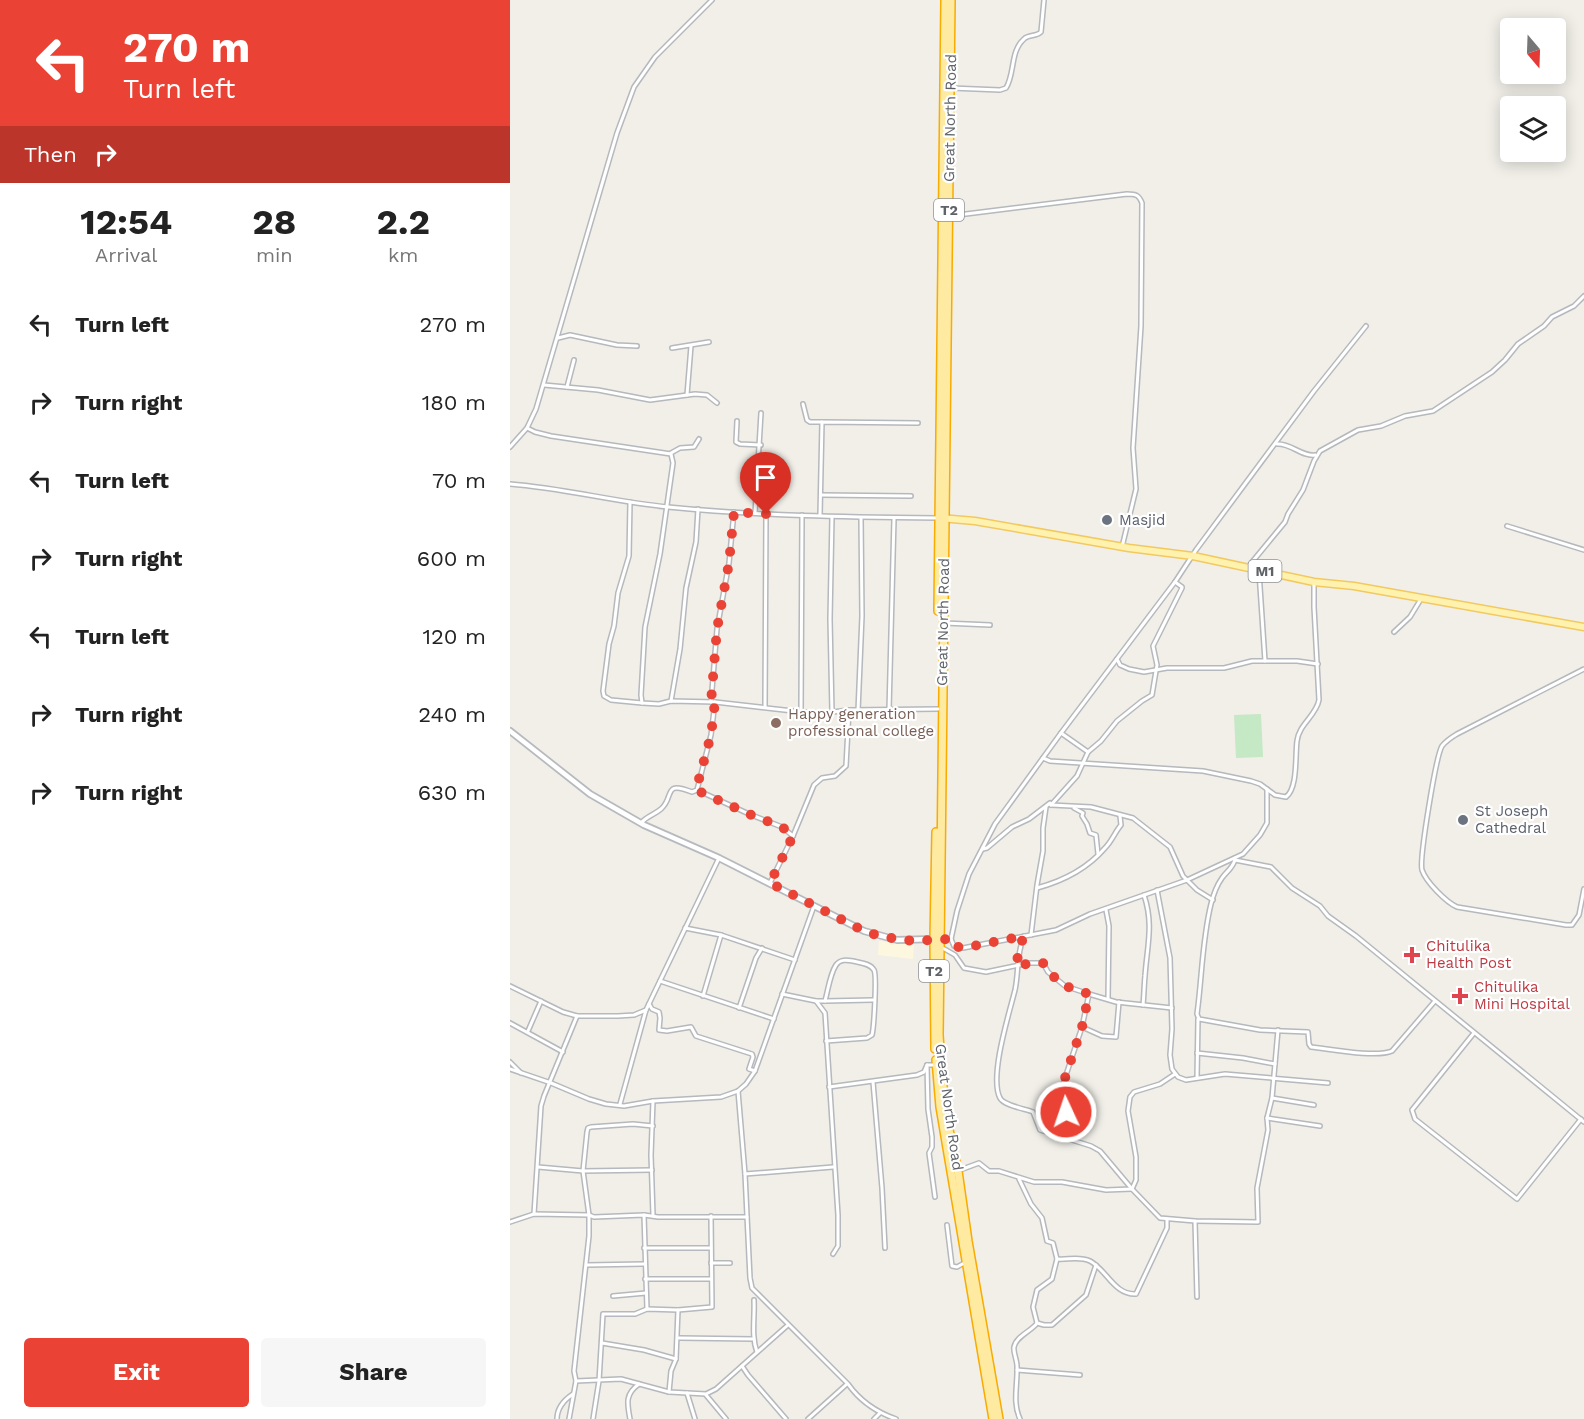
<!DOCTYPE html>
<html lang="en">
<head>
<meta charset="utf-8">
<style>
	:root { --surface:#fff; --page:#f6f6f6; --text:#222; --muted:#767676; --accent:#ea4335 }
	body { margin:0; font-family:"Work Sans",sans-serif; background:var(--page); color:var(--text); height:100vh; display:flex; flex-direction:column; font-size:22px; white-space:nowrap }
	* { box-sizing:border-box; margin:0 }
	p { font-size:20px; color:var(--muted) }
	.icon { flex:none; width:33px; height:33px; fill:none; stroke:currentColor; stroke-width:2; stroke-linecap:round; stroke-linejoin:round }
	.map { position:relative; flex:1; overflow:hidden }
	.drawer { display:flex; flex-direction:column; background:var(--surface); width:510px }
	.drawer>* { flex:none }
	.hud { background:#ea4335; color:#fff; overflow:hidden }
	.needle { width:39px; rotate:161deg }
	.fabs { position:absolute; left:990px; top:18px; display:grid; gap:12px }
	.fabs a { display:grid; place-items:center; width:66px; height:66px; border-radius:6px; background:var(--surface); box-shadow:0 3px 15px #0003; font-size:30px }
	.pin { position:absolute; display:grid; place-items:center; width:51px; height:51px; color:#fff; margin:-62px -26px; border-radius:50% 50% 50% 0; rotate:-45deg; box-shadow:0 0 6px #0007 }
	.pin .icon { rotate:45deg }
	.me { position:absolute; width:66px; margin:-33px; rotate:357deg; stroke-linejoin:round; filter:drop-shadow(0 0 4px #0008) }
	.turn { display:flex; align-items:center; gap:21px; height:126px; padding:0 24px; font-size:27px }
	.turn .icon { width:78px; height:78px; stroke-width:2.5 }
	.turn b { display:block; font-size:42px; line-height:51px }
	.then { display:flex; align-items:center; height:57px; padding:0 24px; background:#0003; gap:12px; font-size:22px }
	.eta { display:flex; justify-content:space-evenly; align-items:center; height:102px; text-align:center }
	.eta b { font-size:36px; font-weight:700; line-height:42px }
	.primary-button { display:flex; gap:12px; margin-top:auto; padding:12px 24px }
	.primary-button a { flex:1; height:69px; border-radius:6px; background:var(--accent); color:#fff; font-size:24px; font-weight:700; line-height:69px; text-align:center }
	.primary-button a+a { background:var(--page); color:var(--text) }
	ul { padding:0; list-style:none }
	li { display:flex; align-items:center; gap:18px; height:78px; padding:0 24px }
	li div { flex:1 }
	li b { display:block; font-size:22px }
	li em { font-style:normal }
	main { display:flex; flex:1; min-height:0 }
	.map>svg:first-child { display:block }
</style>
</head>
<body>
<main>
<section class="drawer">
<div class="hud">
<div class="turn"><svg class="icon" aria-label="left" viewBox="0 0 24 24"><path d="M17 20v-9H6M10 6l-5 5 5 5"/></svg><div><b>270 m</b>Turn left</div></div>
<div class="then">Then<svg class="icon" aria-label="right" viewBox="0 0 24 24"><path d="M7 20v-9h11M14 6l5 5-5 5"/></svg></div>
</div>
<div class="eta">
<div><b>12:54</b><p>Arrival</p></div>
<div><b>28</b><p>min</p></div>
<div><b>2.2</b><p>km</p></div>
</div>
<ul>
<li><svg class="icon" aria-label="left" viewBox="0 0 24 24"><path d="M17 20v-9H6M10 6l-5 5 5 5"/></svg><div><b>Turn left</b></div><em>270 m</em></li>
<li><svg class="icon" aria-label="right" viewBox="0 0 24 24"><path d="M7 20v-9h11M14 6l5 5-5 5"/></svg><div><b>Turn right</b></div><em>180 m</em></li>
<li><svg class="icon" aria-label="left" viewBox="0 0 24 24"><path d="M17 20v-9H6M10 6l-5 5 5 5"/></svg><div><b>Turn left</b></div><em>70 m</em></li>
<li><svg class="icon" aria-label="right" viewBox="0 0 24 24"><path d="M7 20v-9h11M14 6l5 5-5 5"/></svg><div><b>Turn right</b></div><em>600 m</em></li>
<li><svg class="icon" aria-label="left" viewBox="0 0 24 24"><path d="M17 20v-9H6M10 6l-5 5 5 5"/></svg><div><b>Turn left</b></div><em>120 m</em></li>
<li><svg class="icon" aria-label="right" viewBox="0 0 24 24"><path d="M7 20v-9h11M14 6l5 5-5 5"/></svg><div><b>Turn right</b></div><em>240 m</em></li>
<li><svg class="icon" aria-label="right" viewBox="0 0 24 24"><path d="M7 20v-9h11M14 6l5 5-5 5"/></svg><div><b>Turn right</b></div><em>630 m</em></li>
</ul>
<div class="primary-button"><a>Exit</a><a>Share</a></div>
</section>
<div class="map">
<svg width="1074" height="1419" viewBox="0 0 1074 1419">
	<rect width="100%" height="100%" fill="#f1efe8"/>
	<!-- commercial -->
	<polygon fill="#fef7e0" points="369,941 404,945 403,959 368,955"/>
	<!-- green -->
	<polygon fill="#c5e8c5" points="751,714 753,757 726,758 724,715"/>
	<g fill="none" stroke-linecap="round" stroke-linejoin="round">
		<defs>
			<g id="minor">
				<path d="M441,88L490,90L496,88C505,74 500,51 514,39C519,34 526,37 531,32L534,0"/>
				<path d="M440,216L617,194C626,194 629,195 632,203L631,326L623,448L626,489L612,547"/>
				<polyline points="48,338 60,335 107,345 127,346"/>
				<polyline points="162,348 199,342"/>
				<polyline points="34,385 88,390 140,400 185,394 197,395 207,403"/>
				<polyline points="57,387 64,360"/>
				<polyline points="177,395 181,346"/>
				<polyline points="293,404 297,420 300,422 312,422"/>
				<polyline points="227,421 226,442 230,444 251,445"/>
				<polyline points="17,428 25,432 41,436 161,454 163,463 150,554 135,627 131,695 132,703 149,704 161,701 205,702 292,712 315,713 339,710 428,709"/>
				<path d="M767,444C781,443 792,457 805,455"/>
				<polyline points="0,447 17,428 26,409 107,133 124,87 145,57 202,0"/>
				<polyline points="161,453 170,448 184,447 189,439"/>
				<path d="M0,484C53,488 105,502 158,507C248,516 338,517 428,518"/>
				<polyline points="311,495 401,496"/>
				<polyline points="120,502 119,556 108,593 104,626 99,644 93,691 94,696 101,700 132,703"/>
				<polyline points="245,513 251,413"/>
				<polyline points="310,515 312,422 408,423"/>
				<polyline points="322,517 320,619 322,712"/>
				<polyline points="997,526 1074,550"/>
				<polyline points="738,567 775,522 778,514 793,490 804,461 810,451 848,430 871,426 895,416 923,411 982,372 995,360 1008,344 1034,326 1042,317 1064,306 1074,296"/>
				<polyline points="749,572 755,661"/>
				<polyline points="434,623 480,625"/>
				<polyline points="884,632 900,617 911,599"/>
				<polyline points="607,659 610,665 619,669 634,672 657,668 714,668 742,661 787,661 808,664"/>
				<path d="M1074,669L947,734C942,737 936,741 932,746C926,756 909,859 912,870C916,882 936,902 947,907L1056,925H1062L1069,915L1074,889"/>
				<polyline points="161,701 170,649 176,588 186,542 188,509"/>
				<polyline points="201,702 207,629 219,563 224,512"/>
				<polyline points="255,707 256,514"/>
				<polyline points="379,710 384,519"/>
				<polyline points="291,711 292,515"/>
				<polyline points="348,711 352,616 351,518"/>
				<polyline points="551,733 578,752"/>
				<path d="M533,758L540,761L693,771L741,781L750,784L765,795L776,797C788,788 785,756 787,741C789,724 806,716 809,700L804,607V582"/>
				<polyline points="187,790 239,814 272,827 283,836"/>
				<polyline points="541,805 581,807 623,818 660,847 673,876 687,890 703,900"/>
				<polyline points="564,808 573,813 572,816 577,824 580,833 586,835 588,854"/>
				<path d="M131,823C137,816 144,815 151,809C165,797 152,780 182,792L187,790L201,735L205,702"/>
				<polyline points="473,849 477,848 502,827 519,819 540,803 541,805 567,776 578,752 591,741 607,721 632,701 642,695 647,665 643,646 672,588 672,587 665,582"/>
				<polyline points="725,858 725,860 761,867 782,888 810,906 818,916 846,936 1074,1122"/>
				<path d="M725,860C722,869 717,871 712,878C707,885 703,896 701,904C692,940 692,978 687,1014L689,1019L750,1030L798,1032L799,1044L801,1047C820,1049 866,1058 882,1051L925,1001"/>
				<polyline points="260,883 283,836 304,785 312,778 325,776 336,766 339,710"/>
				<path d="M527,888C553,881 577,869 595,848C602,841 605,832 611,825L610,816"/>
				<polyline points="647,890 660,958 662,1029 660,1055 662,1069 668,1077 676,1080 715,1074 818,1083"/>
				<polyline points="596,910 599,926 598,999"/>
				<polyline points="175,928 211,935 285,960"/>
				<polyline points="521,935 527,885 533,851 533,828 536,807"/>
				<path d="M514,936C506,955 509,971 505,990C499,1014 479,1077 490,1098C493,1105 515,1109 523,1112L530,1130L581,1146L590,1151L622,1189L650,1218L685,1221L748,1222L747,1188L758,1130L757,1118L762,1098L768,1030"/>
				<polyline points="431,939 441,939 447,911 459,874 485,824 551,733 665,582 686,550 804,391 856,326"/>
				<polyline points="441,939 444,946 453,948 546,930 580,914 677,880 733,854 750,835 757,823 757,789"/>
				<polyline points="431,947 445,955 454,968 476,972 519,963 533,963 538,972 555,986 579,994 606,1002 662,1008"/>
				<polyline points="150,981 264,1019"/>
				<polyline points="0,986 53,1012 67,1016 108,1016 124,1015 136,1010 209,858"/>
				<polyline points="272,994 306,1001 315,1013 328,1215 328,1246 323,1254"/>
				<polyline points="193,996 211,935"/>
				<path d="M306,1001H315C318,990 320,974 326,965C330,959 337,960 343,961C350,963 360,963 364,970C367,975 364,1027 362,1035L357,1038L316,1041"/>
				<polyline points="315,1001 363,1000"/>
				<polyline points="139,1004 142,1009 149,1012 150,1018 149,1030 157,1031 181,1027 186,1036 242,1054 243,1057 239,1069 245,1071"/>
				<path d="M633,1005C634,996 634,986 635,976C637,946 644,925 634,895"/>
				<polyline points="229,1008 246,958 252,948"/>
				<polyline points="0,1023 53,1052"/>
				<polyline points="572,1027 592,1036 606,1037 609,1002"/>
				<polyline points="18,1031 31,1001"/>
				<polyline points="964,1033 902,1110 905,1119 919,1130 1007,1199 1071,1119"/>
				<polyline points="687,1053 733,1058 765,1064"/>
				<polyline points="0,1062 11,1073"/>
				<polyline points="417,1065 418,1109 422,1137 422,1147 419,1153 425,1197"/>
				<polyline points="0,1069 41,1083 79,1099 96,1104 114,1106 143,1101 211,1097 228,1091 236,1084 245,1071 304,906"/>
				<polyline points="687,1078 688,1019"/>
				<polyline points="363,1082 372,1188 375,1248"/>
				<polyline points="319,1087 407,1075 414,1072 417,1065 425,1065"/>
				<path d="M228,1091L235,1174L240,1278L242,1288L338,1384C350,1401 366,1412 386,1419"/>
				<polyline points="762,1098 804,1105"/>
				<polyline points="110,1104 136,1010"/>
				<polyline points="757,1118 810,1126"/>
				<polyline points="551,1137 556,1112 553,1096 554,1081 572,1027 579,994"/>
				<polyline points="28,1167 73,1171 142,1170"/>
				<polyline points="450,1170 469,1163 479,1171 489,1171 524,1182 552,1182 596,1190 622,1189 626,1180 626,1157 618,1111 620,1097 624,1092 650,1084 665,1074"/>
				<polyline points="235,1174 323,1167"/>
				<path d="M509,1179L521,1204L532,1218L537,1241L543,1243L547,1259L542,1279L527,1290L523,1307L527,1323C522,1331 506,1336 504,1347C503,1352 507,1360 507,1366C508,1384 502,1402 510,1419"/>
				<polyline points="24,1214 31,1106 34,1096 67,1016"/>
				<polyline points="134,1215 137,1309"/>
				<polyline points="143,1215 141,1155 143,1101"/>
				<polyline points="685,1221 687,1297"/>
				<polyline points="0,1222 24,1214 79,1215 84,1217 134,1215 148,1217 237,1217"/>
				<polyline points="437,1225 442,1266 447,1267 456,1262"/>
				<polyline points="134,1248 201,1248"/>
				<path d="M547,1259C558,1260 569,1256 580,1261C597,1270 604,1295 626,1294L657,1228V1220"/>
				<polyline points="201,1263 220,1263"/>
				<polyline points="77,1265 134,1264"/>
				<polyline points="135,1279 201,1279"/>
				<polyline points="103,1296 136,1293"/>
				<path d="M244,1300C245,1317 241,1336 247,1352"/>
				<polyline points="527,1323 534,1325 542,1325 576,1295 586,1265"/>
				<polyline points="169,1338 243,1339"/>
				<polyline points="92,1343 134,1350 166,1359"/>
				<polyline points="232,1366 238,1375 276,1419"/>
				<polyline points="507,1370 570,1375"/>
				<polyline points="66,1381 111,1379 159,1392 196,1394 206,1389 278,1325"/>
				<polyline points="159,1392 161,1371 166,1359 168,1310"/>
				<polyline points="177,1393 185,1419"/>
				<polyline points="196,1395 216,1419"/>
				<path d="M47,1419C47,1408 54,1400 63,1394"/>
				<polyline points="59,1419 66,1381 64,1371 79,1236 79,1215 73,1171 77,1132 78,1128 81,1127 123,1124 143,1126"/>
				<polyline points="83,1419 89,1381 93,1314 125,1314 137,1309 168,1310 202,1307 201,1216"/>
				<path d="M120,1419C117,1403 115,1394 129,1384"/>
				<polyline points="298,1419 337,1384"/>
				<polyline points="364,1419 370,1413"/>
			</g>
			<polyline id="secondary" points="0,731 80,794 134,825 209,858 354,931 387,940 425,939"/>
			<polyline id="primary" points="430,518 465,521 619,548 683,556 804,582 844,586 1074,627"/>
			<g id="trunk">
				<polyline points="441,0 429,1035 432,1079 438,1125 448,1171 458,1241 489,1419"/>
				<polyline points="428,611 435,0"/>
				<polyline points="425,1049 424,939 426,832"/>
				<polyline points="426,1060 430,1107 483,1419"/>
			</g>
		</defs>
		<!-- minor casing -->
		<use href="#minor" stroke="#b5b8bc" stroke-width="6"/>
		<!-- secondary casing -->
		<use href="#secondary" stroke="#b6babf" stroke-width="8"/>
		<!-- primary casing -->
		<use href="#primary" stroke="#f2c960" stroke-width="9"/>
		<!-- trunk casing -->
		<use href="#trunk" stroke="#f9ab00" stroke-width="10"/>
		<!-- minor -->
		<use href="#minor" stroke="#fff" stroke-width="3"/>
		<!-- secondary -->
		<use href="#secondary" stroke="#fff" stroke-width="4.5"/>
		<!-- primary -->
		<use href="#primary" stroke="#fff2af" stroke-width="6"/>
		<!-- trunk -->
		<use href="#trunk" stroke="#feeaa1" stroke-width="7"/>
	</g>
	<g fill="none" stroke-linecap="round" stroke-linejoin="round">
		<!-- route -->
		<polyline stroke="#ea4335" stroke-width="10" stroke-dasharray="0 18" points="256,514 224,512 219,563 207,629 201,702 205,702 201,735 186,790 239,814 272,827 283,836 260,883 354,931 373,937 404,941 441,939 444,946 453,948 514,936 508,951 507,967 519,963 533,963 538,972 555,986 579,994 572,1027 554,1081 553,1096 556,1112"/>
	</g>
	<!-- markers -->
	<g fill="#6b7280" stroke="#fff" stroke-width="2">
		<circle cx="597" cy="520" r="6"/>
		<circle cx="953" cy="820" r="6"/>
	</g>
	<circle fill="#8d6e63" stroke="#fff" stroke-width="2" cx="266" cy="723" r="6"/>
	<g fill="#e0444e" stroke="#fff" stroke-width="2">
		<path d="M899 946h6v6h6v6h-6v6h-6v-6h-6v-6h6z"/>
		<path d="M947 987h6v6h6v6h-6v6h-6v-6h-6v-6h6z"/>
	</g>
	<g text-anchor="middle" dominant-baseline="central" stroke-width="4.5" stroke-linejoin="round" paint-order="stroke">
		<!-- shield labels -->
		<g fill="#fff" stroke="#8f9295" stroke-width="1.5">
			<rect x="424" y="199" width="30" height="22" rx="4.5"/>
			<rect x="738.5" y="560" width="33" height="22" rx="4.5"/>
			<rect x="409" y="960" width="30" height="22" rx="4.5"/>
		</g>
		<g font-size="14" font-weight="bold" fill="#5f6368">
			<text x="439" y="210">T2</text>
			<text x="755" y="571">M1</text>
			<text x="424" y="971">T2</text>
		</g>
		<!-- street labels -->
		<g font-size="15" fill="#5f6368" stroke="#fff">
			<text transform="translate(440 118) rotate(-89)">Great North Road</text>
			<text transform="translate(433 622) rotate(-89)">Great North Road</text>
			<text transform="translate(439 1107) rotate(82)">Great North Road</text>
		</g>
		<!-- worship labels -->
		<g font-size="15" fill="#5b616d" stroke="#fff" text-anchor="start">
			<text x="609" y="520">Masjid</text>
			<text x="965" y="811">St Joseph<tspan x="965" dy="17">Cathedral</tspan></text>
		</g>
		<!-- education labels -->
		<g font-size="15" fill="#785e54" stroke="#fff" text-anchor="start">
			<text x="278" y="714">Happy generation<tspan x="278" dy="17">professional college</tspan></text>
		</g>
		<!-- health labels -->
		<g font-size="15" fill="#be3a42" stroke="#fff" text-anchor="start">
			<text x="916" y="946">Chitulika<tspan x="916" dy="17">Health Post</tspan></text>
			<text x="964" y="987">Chitulika<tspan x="964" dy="17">Mini Hospital</tspan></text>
		</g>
	</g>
</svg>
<div class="fabs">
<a><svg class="needle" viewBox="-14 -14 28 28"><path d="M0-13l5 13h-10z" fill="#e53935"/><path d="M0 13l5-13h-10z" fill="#767676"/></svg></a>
<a><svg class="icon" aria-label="layers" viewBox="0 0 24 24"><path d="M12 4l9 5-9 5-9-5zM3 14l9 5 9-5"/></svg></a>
</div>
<div class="pin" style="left:256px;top:514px;background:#d93025"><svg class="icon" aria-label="arrive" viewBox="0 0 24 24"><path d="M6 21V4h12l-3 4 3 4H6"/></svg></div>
<svg class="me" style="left:556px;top:1112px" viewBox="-20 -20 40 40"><circle r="17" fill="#ea4335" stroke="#fff" stroke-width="3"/><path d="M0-11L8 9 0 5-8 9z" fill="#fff"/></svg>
</div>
</main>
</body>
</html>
